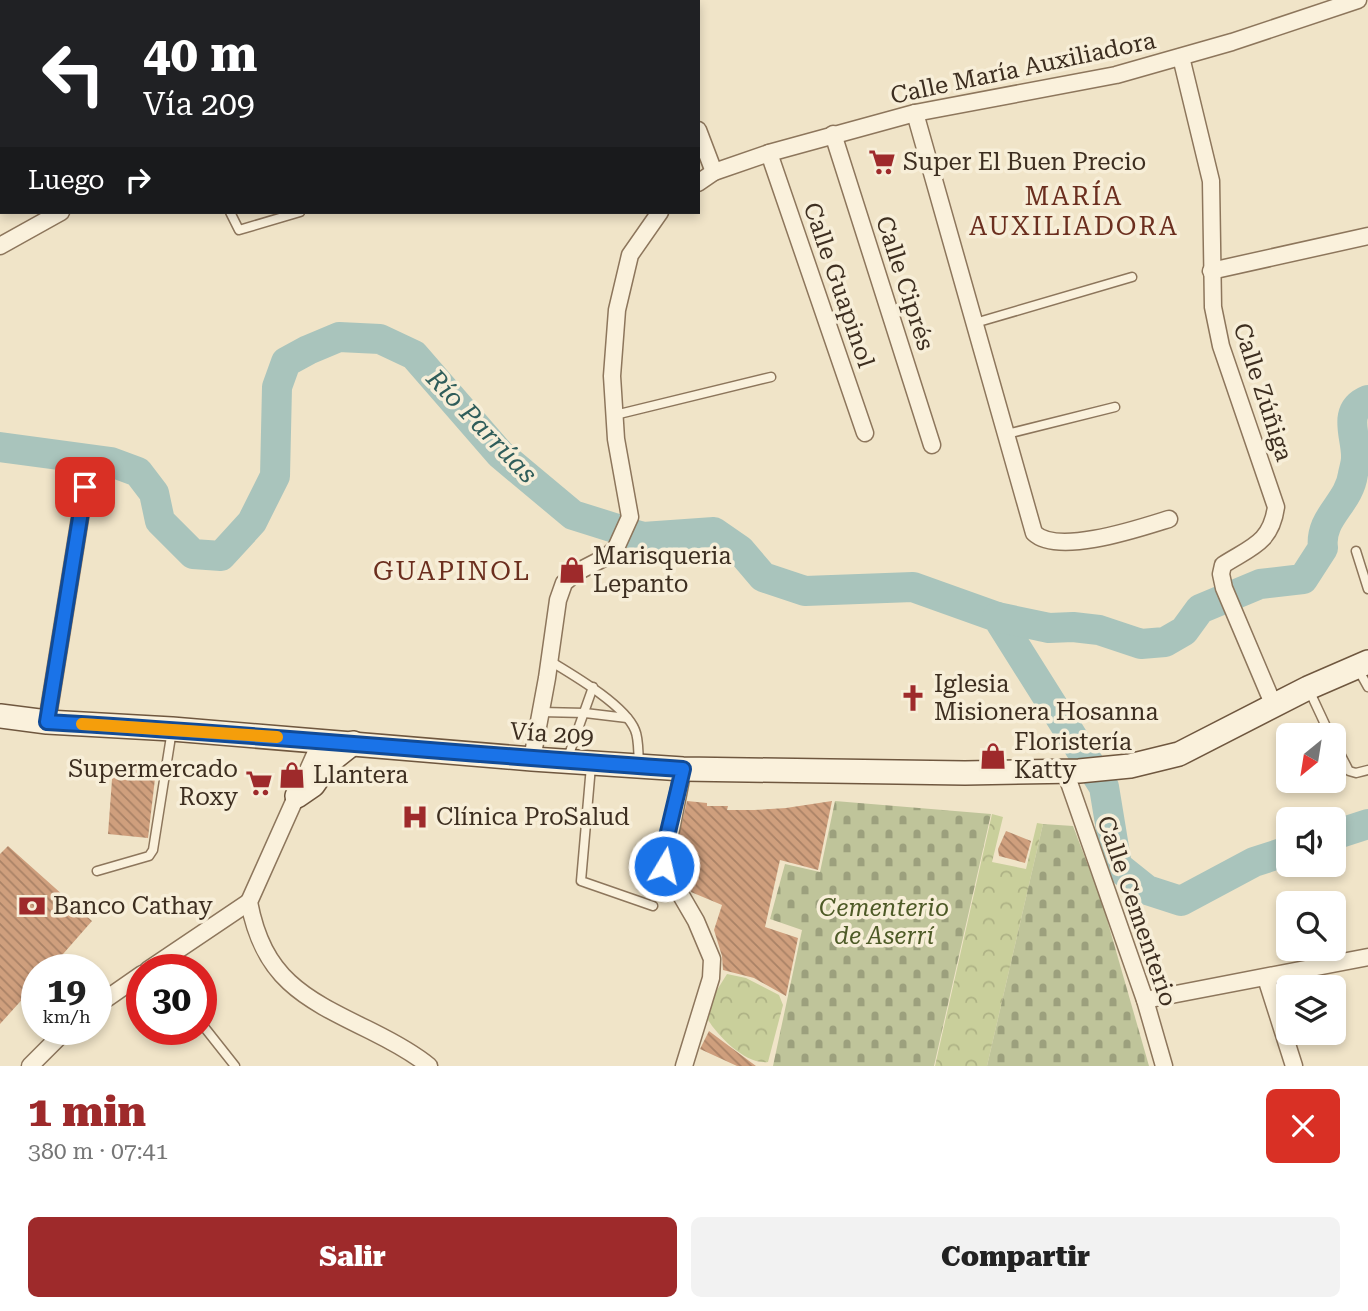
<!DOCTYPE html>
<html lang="es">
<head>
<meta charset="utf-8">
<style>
	:root { --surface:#fff; --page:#f2f2f2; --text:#222; --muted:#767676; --accent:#9e2a2b }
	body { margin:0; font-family:"Roboto Serif",serif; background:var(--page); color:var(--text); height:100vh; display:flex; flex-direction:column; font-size:26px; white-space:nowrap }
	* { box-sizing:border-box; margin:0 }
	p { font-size:23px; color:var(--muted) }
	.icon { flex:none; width:38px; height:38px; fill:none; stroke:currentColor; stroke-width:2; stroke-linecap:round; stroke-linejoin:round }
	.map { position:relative; height:1066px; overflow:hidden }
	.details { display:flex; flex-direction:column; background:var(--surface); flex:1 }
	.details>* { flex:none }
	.banner { position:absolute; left:0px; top:0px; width:700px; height:214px; box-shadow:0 4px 10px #0003; background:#202124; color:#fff; overflow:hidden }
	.needle { width:46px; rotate:210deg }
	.fabs { position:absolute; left:1276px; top:723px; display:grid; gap:14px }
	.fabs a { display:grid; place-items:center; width:70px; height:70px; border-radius:10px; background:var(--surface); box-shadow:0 4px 10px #0003; font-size:35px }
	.speed { position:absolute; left:21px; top:954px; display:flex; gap:14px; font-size:35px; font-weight:700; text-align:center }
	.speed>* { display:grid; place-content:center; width:91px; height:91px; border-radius:50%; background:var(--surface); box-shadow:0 4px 10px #0003; line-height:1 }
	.speed small { font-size:18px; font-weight:400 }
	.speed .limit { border:10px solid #d22; background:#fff; color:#111 }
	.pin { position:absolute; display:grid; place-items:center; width:60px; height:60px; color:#fff; margin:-30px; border-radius:14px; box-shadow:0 4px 10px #0006 }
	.me { position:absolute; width:77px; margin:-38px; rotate:9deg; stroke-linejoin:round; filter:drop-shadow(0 0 5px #0008) }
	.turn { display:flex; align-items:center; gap:24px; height:147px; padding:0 28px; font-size:32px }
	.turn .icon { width:91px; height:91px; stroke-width:2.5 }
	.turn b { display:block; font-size:49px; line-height:60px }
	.then { display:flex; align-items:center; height:66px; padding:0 28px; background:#0003; gap:14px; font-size:26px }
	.round { display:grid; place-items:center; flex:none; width:74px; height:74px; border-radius:10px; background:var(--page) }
	.summary { display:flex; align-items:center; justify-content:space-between; height:119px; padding:0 28px }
	h1 { font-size:42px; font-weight:800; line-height:52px; color:var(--accent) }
	.button { display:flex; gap:14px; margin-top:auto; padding:14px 28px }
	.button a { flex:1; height:80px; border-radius:10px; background:var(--accent); color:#fff; font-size:28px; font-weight:800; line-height:80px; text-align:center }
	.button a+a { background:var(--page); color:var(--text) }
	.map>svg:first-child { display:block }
</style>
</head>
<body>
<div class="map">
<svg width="1368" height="1066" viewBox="0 0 1368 1066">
	<defs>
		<pattern id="forest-crowns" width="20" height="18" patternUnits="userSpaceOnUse" patternTransform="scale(1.75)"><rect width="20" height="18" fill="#c9cf9b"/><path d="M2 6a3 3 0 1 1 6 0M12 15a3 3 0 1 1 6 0" fill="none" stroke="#aeb285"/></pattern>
		<pattern id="cemetery-stones" width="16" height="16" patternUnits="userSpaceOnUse" patternTransform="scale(1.75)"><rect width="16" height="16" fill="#bfc49a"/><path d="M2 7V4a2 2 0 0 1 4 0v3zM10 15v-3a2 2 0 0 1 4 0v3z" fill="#9ca07d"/></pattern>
		<pattern id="building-back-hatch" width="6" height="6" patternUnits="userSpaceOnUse" patternTransform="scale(1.75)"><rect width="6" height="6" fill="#cf9f7d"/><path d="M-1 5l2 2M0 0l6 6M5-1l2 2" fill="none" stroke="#a98266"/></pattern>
	</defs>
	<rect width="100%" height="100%" fill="#f0e4c8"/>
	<!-- forest -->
	<g fill="url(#forest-crowns)">
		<polygon points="992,814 1003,817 992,862 1026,869 1037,823 1043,824 987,1066 935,1066"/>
		<path d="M727,974L746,978L779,995L783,1005L768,1062C746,1065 719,1037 708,1020L712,998Z"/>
	</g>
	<!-- cemetery -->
	<g fill="url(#cemetery-stones)">
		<polygon points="835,801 991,814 934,1066 773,1066 802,930 770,919 785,864 820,872"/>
		<polygon points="1043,824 1073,826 1102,902 1149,1066 987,1066"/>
	</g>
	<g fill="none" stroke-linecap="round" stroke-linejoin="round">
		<!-- river -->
		<g stroke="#a9c4bc" stroke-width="30">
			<polyline points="91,2 91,0"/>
			<polyline points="0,147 2,146"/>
			<polyline points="0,447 111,462 138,472 154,493 160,521 193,554 221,556 252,522 275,476 277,387 286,362 308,350 339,337 380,339 414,355 500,454 573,515 643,537 714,532 740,550 763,577 805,591 913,587 997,617 1104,787 1117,866 1147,890 1181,901 1254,862 1288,851"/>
			<path d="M997,617L1049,628L1073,627L1099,630L1141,644L1165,642L1184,631L1200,609L1260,584L1303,579L1323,548C1319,517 1349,504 1353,474C1354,469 1356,463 1356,458C1357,437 1341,411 1368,400"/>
			<polyline points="1334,835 1368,824"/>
		</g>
	</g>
	<!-- building -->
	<g fill="url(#building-back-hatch)">
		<polygon points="113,766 156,770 148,838 108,834"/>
		<polygon points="687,801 707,803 707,806 728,806 727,810 754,810 786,808 832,801 818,870 780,860 765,927 798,938 786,996 754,978 723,970 722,956 714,930 722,905 691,892 674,863 675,851"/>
		<polygon points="1006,831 1031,841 1025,863 999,856 998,849"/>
		<polygon points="8,846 92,921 49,970 37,970 37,983 0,1024 0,854"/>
		<polygon points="709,1031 733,1049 756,1066 737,1066 700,1049"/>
	</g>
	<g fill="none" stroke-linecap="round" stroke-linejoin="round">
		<defs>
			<g id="service">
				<polyline points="143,0 147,2"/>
				<polyline points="442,0 443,2"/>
				<polyline points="198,2 199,0"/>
				<polyline points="230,212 239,230 300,212"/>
				<polyline points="975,323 1132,277"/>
				<polyline points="615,415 771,377"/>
				<polyline points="1007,434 1115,407"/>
				<polyline points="1356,551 1368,589"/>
				<path d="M550,661C573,675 625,705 635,730C639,739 638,753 639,763"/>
				<polyline points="1358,669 1368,687"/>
				<polyline points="1309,690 1330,735"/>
				<polyline points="541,712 585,713 627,718"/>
				<polyline points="1334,742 1349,771 1356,773 1368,770"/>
				<polyline points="567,760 593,687"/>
				<polyline points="591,766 581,881 653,906"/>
				<polyline points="97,871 149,856 153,850 172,730"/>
				<polyline points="201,1023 235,1066"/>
			</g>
			<g id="minor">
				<polyline points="649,0 649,2"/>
				<polyline points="559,2 564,0"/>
				<path d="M1181,57L1211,181L1213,307L1221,346L1276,507C1271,543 1251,547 1223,565L1221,574L1224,588L1274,706"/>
				<path d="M915,113L1034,533C1058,556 1140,528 1169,519"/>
				<polyline points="698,130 714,172"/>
				<polyline points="833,134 932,445"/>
				<polyline points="769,153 865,433"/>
				<polyline points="698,183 714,172 769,153 915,113 1116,75 1232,42 1358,0"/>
				<polyline points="0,246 61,212"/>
				<polyline points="1211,271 1368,236"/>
				<polyline points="47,722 85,487"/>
				<path d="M321,741L249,902C264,981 306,999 373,1032C393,1042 412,1052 429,1066"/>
				<polyline points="532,759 547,678 558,600 564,583 577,572 606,557 616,548 630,517 616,439 612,376 617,310 630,255 660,212"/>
				<polyline points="683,769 671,830 663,853 664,866 696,921 712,959 711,978 684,1066"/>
				<polyline points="1065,771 1145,1000 1164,1066"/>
				<polyline points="148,970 249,902"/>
				<polyline points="1266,978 1294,1066"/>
				<polyline points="1145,1000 1368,957"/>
				<polyline points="96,1006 142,974"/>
				<polyline points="30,1066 67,1029"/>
			</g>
			<g id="secondary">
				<polyline points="0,716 47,722 172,729 532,759 683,769 965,773 1079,771 1130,766 1179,754 1308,688 1368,662"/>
				<polyline points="297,796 313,785 329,762 353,743"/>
			</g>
		</defs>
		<!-- service casing -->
		<use href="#service" stroke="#8d765c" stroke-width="11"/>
		<!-- minor casing -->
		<use href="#minor" stroke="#8d765c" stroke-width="19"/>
		<!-- secondary casing -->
		<use href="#secondary" stroke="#6f573f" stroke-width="26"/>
		<!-- service -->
		<use href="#service" stroke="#faf1dc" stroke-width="8"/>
		<!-- minor -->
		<use href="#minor" stroke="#faf1dc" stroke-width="16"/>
		<!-- secondary -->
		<use href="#secondary" stroke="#faf1dc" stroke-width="23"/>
	</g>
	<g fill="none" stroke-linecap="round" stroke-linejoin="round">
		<defs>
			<path id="route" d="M85,487L47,722C259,734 471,755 683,769L663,853L664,866"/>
		</defs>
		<!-- route casing -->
		<use href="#route" stroke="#114b97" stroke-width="18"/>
		<!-- route -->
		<use href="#route" stroke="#1a73e8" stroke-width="12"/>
		<!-- slow -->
		<polyline stroke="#f59e0b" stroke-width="12" points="82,724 277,737"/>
	</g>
	<!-- icons -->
	<defs>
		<symbol id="supermarket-bare" viewBox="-9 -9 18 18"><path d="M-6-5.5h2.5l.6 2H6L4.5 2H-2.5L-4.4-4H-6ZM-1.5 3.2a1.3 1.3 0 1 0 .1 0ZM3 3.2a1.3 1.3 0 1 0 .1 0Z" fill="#9e2a2b" stroke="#f7eed8" stroke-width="2.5" paint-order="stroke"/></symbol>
		<symbol id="shop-bare" viewBox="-9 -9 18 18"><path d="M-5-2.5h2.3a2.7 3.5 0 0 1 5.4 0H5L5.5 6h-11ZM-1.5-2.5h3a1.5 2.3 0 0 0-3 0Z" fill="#9e2a2b" stroke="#f7eed8" stroke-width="2.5" paint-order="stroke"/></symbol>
		<symbol id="church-bare" viewBox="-9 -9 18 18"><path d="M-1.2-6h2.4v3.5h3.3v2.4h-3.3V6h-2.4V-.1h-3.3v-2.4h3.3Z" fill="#9e2a2b" stroke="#f7eed8" stroke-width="2.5" paint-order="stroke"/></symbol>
		<symbol id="hospital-bare" viewBox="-9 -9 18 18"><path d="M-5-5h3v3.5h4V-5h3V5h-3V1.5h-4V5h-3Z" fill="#9e2a2b" stroke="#f7eed8" stroke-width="2.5" paint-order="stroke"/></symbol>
		<symbol id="bank-bare" viewBox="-9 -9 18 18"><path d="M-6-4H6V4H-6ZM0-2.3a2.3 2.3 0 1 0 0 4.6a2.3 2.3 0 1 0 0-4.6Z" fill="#9e2a2b" stroke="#f7eed8" stroke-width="2.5" paint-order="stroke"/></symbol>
	</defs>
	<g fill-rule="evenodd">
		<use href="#supermarket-bare" x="863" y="143" width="38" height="38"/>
		<use href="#shop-bare" x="553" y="551" width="38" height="38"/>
		<use href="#church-bare" x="894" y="679" width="38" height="38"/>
		<use href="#shop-bare" x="974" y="737" width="38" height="38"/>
		<use href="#shop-bare" x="273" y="756" width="38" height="38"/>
		<use href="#supermarket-bare" x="240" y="764" width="38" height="38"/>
		<use href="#hospital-bare" x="396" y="798" width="38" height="38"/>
		<use href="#bank-bare" x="13" y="887" width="38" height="38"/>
	</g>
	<g text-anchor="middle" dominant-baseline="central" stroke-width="7" stroke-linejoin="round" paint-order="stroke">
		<!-- street labels -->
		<g font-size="24" fill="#3d2e20" stroke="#f7eed8">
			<text transform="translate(1023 68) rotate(-12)">Calle María Auxiliadora</text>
			<text transform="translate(905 283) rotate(72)">Calle Ciprés</text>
			<text transform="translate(839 285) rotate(71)">Calle Guapinol</text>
			<text transform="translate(1263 392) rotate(72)">Calle Zúñiga</text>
			<text transform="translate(552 734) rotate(4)">Vía 209</text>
			<text transform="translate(1137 911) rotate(71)">Calle Cementerio</text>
		</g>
		<!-- poi labels -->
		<g font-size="24" fill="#3d2e20" stroke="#f7eed8" text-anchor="start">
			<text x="903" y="162">Super El Buen Precio</text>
			<text x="593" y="556">Marisqueria<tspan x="593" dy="28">Lepanto</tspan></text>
			<text x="934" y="684">Iglesia<tspan x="934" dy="28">Misionera Hosanna</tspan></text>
			<text x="1014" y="742">Floristería<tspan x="1014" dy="28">Katty</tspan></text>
			<text x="238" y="769" text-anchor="end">Supermercado<tspan x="238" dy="28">Roxy</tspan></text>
			<text x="313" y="775">Llantera</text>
			<text x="436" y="817">Clínica ProSalud</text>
			<text x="53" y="906">Banco Cathay</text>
		</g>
		<!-- park labels -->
		<g font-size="24" font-style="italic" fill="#4d5a26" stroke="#f7eed8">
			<text x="884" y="908">Cementerio<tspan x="884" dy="28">de Aserrí</tspan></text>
		</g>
		<!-- neighbourhood labels -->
		<g font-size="26" letter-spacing="2" fill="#6b2e1e" stroke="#f7eed8">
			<text x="1074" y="196">MARÍA<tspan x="1074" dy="30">AUXILIADORA</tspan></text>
			<text x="452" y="571">GUAPINOL</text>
		</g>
		<!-- water labels -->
		<g font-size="26" font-style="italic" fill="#2f5d5a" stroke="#f7eed8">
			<text transform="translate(482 426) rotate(46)">Río Parrúas</text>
		</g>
	</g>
</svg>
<div class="fabs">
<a><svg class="needle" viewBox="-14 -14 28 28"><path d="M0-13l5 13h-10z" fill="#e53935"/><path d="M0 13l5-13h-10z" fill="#767676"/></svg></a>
<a><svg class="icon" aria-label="sound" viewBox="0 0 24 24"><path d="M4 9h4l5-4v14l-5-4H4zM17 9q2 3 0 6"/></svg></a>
<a><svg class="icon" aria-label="search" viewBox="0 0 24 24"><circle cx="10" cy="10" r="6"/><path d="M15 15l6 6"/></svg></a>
<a><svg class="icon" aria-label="layers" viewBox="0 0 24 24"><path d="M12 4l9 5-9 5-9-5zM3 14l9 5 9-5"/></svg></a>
</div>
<div class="speed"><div>19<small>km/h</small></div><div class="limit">30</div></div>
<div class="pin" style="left:85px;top:487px;background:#d93025"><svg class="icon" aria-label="arrive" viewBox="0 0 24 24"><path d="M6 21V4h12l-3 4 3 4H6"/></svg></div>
<svg class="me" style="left:664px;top:866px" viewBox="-20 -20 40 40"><circle r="17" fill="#1a73e8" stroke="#fff" stroke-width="3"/><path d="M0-11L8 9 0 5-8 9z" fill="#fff"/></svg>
<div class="banner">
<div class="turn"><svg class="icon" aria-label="left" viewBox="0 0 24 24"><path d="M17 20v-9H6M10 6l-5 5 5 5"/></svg><div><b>40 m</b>Vía 209</div></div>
<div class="then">Luego<svg class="icon" aria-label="right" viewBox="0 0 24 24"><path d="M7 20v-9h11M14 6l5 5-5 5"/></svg></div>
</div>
</div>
<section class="details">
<div class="summary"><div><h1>1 min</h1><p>380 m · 07:41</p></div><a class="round" style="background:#d93025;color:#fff"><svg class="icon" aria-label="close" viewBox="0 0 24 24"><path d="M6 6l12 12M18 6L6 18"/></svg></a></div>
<div class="button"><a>Salir</a><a>Compartir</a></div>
</section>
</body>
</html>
